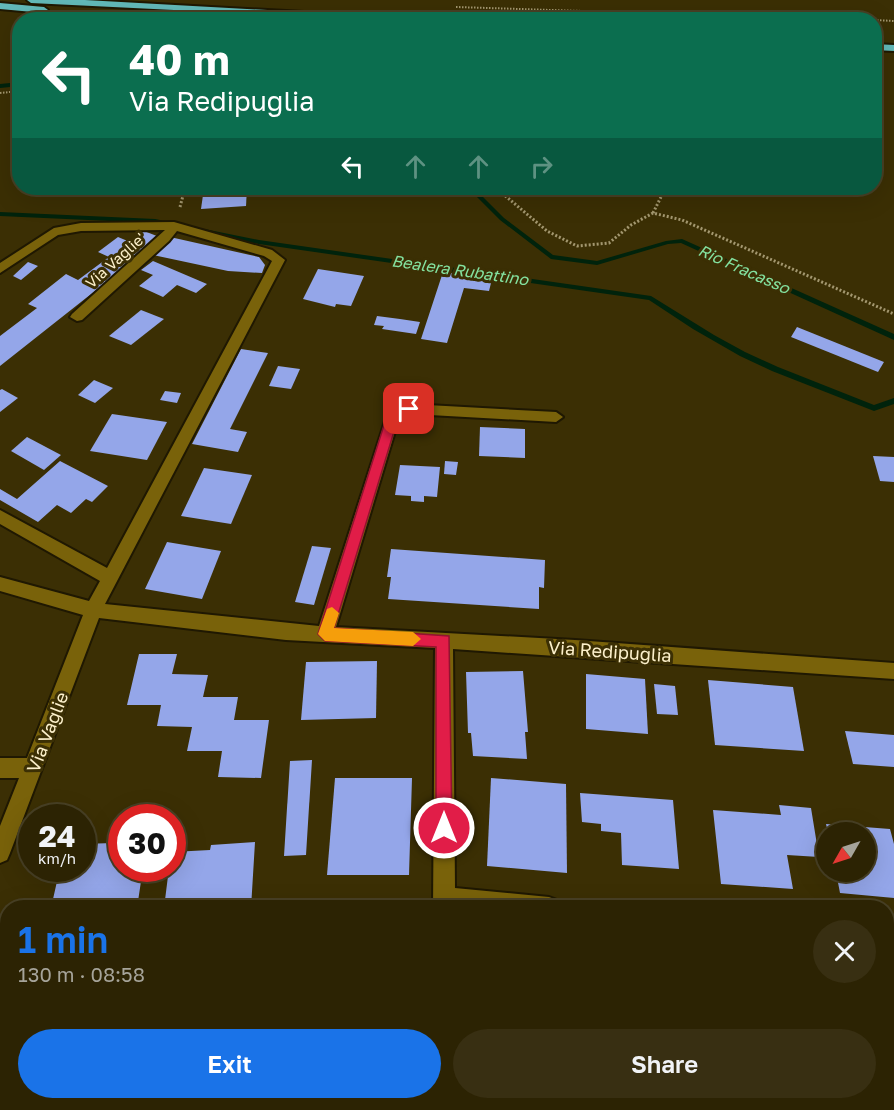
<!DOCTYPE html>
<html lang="en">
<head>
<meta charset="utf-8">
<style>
	:root { --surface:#2c2303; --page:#382f12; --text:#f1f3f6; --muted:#a6a49a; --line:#484025; --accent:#1a73e8 }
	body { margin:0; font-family:"Golos Text",sans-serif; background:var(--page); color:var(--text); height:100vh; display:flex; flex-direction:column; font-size:22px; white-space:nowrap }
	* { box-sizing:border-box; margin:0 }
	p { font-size:20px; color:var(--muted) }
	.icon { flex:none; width:33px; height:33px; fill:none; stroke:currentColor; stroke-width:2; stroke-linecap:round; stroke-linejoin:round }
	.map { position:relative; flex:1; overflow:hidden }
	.drawer { position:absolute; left:0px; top:900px; width:894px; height:210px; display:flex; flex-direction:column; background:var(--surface); border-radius:24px 24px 0 0; box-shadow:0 6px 24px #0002,0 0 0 2px var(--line) }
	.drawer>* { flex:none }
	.top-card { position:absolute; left:12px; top:12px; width:870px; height:183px; border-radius:24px; box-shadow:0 6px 24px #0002,0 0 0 2px var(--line); background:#0b6e4f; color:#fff; overflow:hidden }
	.needle { width:39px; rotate:231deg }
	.tools { position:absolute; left:816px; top:822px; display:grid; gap:12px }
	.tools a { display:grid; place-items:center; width:60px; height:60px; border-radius:50%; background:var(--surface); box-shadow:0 6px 24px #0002,0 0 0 2px var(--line); font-size:30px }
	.speed { position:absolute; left:18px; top:804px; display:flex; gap:12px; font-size:30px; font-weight:700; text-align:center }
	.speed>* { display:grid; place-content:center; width:78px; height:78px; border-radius:50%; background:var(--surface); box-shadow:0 6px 24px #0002,0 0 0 2px var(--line); line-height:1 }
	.speed small { font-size:15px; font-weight:400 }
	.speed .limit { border:9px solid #d22; background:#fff; color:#111 }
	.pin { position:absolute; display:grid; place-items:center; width:51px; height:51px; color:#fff; margin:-26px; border-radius:12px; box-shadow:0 3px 9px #0006 }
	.me { position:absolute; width:66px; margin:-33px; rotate:0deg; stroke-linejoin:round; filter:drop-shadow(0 0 4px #0008) }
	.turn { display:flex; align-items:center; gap:21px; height:126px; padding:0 18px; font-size:27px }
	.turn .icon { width:78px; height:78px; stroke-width:2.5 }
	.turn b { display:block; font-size:42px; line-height:51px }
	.lanes { display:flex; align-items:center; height:57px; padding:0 18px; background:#0003; justify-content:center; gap:30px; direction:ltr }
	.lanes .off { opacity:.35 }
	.round { display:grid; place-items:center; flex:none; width:63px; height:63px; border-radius:32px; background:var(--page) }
	.head { display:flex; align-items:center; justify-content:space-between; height:102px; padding:0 18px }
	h1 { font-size:36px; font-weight:600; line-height:45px; color:var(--accent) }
	.primary-button { display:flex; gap:12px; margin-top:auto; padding:12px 18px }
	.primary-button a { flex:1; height:69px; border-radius:36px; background:var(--accent); color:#fff; font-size:24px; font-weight:600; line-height:69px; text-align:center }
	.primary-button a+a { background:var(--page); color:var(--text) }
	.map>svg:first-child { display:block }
</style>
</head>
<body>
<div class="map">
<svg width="894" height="1110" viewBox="0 0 894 1110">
	<rect width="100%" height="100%" fill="#3b2f04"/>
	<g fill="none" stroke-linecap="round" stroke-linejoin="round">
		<!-- stream -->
		<g fill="#00230c" fill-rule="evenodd">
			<polygon points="20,82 20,86 0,88 0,84"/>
			<polygon points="468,188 474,188 504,218 553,255 597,261 666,241 682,239 894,334 894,340 681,243 668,244 597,265 551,259 500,220"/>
			<polygon points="0,212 155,219 259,240 651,296 714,335 745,352 778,367 874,405 894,398 894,404 874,411 772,371 740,356 693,329 649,300 259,244 155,223 0,216"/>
		</g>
	</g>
	<!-- building -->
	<g fill="#94a6e9">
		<polygon points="204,188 247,188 246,206 201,209"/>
		<polygon points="144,231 162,238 0,366 0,336 37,308 28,304 66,274 78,280 109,257 98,252 118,237 130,242"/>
		<polygon points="170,237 259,257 265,265 262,273 228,271 153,255"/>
		<polygon points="153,261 207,284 196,293 177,285 163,297 139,286 153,275 141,270"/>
		<polygon points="28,262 38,266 21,280 13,276"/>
		<polygon points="318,269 364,276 351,306 336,304 335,307 303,299"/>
		<polygon points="443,272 492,279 489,291 464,288 447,343 421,339"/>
		<polygon points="141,310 164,319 131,345 109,336"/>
		<polygon points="377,316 400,319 420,322 416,334 382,329 384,326 374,325"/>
		<polygon points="797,327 884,362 878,372 791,337"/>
		<polygon points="241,349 268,353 230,429 247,432 238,452 192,444"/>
		<polygon points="278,366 300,369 291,389 269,386"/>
		<polygon points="94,380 113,388 95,403 78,395"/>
		<polygon points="2,389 18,398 0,412 0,390"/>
		<polygon points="165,391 181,393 177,403 160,400"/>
		<polygon points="112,414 167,422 147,460 90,451"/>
		<polygon points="480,427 525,429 525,458 479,456"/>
		<polygon points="27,437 61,455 44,470 11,451"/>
		<polygon points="873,456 894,457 894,482 880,481"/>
		<polygon points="60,461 108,486 92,502 86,499 71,513 57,505 38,522 0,500 0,489 17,499"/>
		<polygon points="445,461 458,462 456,475 444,474"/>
		<polygon points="400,465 440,467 437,497 424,496 424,502 411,501 411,496 395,495"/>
		<polygon points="204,468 252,475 231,524 181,516"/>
		<polygon points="167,542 221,551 202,599 145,589"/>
		<polygon points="312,546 331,548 314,605 295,602"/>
		<polygon points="391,549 545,560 544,588 539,587 539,609 388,599 391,577 387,577"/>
		<polygon points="139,654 177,654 172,674 208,675 203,697 238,697 234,720 269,720 261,778 218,777 222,751 187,751 192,727 157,726 161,705 127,705"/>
		<polygon points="377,661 376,718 301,720 306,662"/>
		<polygon points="523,671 528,732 525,732 527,759 473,756 471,733 468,733 466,672"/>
		<polygon points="586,674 645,679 648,734 586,729"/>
		<polygon points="708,680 793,687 804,751 715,745"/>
		<polygon points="654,684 675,686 678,715 657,714"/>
		<polygon points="845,731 894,735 894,767 853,764"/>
		<polygon points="312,760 306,855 284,856 290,761"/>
		<polygon points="335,778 412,778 409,875 327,875"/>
		<polygon points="491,778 566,784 567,873 487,866"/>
		<polygon points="580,793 673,800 679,869 622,865 621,833 601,831 601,824 582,822"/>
		<polygon points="779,805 811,808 819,857 787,855 793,889 721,884 713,810 781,815"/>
		<polygon points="826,824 890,829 894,844 894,898 840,893 836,872 866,872 866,832 828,832"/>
		<polygon points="255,842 251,908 164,908 169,868 172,868 172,852 210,850 211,845"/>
		<polygon points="113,843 110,856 122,855 122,868 143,868 137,908 51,908 60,868 82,868 82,844"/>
		<polygon points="6,1051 8,1102 239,1102 238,1110 0,1110 0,1083"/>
		<polygon points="314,1102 407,1102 407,1110 313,1110"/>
		<polygon points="510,1102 608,1102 608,1110 511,1110"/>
		<polygon points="639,1102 673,1102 674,1110 639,1110"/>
	</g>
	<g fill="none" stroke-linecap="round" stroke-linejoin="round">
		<defs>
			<g id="minor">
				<polygon points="174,222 272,250 285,260 105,604 319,626 386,418 409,404 556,412 563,417 556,422 412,414 397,425 336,627 575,640 894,663 894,679 453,649 455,888 549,897 557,900 560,908 433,908 435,648 286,640 99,618 10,853 7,860 0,863 0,826 19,778 0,778 0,758 27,758 83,615 0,591 0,577 89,601 100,581 0,524 0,510 107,568 272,261 264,256 177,231 169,241 82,320 77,321 70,317 72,314 165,230 81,231 58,235 0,273 0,263 54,228 81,223"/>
				<rect x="886" y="927" width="8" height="22"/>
				<rect x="432" y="1102" width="24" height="8"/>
			</g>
			<g id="trunk">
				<polygon points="27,0 85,0 449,20 379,20 31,3"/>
				<polygon points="0,3 44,7 48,10 44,13 0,9"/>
				<polygon points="874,44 894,45 894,51 874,50"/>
			</g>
		</defs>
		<!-- minor casing -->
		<use href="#minor" stroke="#1f1802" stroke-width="4"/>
		<!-- trunk casing -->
		<use href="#trunk" stroke="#1f1802" stroke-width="4"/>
		<!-- path-far1 -->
		<g stroke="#a3976f" stroke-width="2" stroke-dasharray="1.5 1.5" stroke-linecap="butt">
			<polyline points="456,7 869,20"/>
			<polyline points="874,20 894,21"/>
			<polyline points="0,93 20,91"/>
		</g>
		<!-- path -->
		<g stroke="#a3976f" stroke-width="3" stroke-dasharray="2 2" stroke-linecap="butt">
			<polyline points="496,188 547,231 577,246 609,243 631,225 653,213 682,220 894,314"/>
			<polyline points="180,207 185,188"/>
			<polyline points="653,213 661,197 671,188"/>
		</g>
		<!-- minor -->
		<use href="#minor" fill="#79620a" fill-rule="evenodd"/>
		<!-- trunk -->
		<use href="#trunk" fill="#62b9b8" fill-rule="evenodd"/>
	</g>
	<!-- route -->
	<polygon fill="#e11d48" stroke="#92132f" stroke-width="1.5" points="409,405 415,409 396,425 334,628 449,636 452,828 450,834 444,836 438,834 436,828 436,647 325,641 318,634 385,422"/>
	<!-- slow -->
	<polygon fill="#f59e0b" points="332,607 339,613 334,628 413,632 421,639 413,646 325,641 318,634 327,609"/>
	<g text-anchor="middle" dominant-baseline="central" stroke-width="6" stroke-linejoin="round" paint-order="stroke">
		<!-- far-street labels -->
		<g font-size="15" fill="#fcf0cb" stroke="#3b2f04">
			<text transform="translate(115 260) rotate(-42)">Via Vaglie'</text>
		</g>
		<!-- far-water labels -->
		<g font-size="16" font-style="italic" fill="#84e2a0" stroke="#3b2f04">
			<text transform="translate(744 269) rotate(24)">Rio Fracasso</text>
			<text transform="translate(460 270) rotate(8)">Bealera Rubattino</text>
		</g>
		<!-- street labels -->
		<g font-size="18" fill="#fcf0cb" stroke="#3b2f04">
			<text transform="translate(610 651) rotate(4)">Via Redipuglia</text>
			<text transform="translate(47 732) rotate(-69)">Via Vaglie</text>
		</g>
	</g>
</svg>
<div class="tools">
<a><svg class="needle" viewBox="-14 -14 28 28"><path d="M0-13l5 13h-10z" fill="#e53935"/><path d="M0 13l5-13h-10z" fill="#a6a49a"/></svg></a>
</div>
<div class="speed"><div>24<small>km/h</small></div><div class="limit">30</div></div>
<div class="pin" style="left:409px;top:409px;background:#d93025"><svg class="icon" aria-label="arrive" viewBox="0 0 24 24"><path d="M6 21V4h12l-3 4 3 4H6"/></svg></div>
<svg class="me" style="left:444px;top:828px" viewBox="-20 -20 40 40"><circle r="17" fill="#e11d48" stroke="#fff" stroke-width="3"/><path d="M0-11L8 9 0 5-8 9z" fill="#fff"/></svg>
<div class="top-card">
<div class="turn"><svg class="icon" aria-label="left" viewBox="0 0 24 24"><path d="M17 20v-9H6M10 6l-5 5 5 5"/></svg><div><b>40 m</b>Via Redipuglia</div></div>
<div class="lanes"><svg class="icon" aria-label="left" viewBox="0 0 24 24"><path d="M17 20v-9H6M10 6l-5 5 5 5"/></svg><svg class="icon off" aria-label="ahead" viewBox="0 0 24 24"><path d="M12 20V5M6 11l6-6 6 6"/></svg><svg class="icon off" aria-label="ahead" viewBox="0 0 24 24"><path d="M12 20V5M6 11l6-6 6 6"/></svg><svg class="icon off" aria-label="right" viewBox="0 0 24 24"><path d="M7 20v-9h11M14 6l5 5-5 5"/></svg></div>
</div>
<section class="drawer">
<div class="head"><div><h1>1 min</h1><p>130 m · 08:58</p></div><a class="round"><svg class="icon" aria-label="close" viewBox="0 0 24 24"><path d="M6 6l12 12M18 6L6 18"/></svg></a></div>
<div class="primary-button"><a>Exit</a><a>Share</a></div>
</section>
</div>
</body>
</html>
